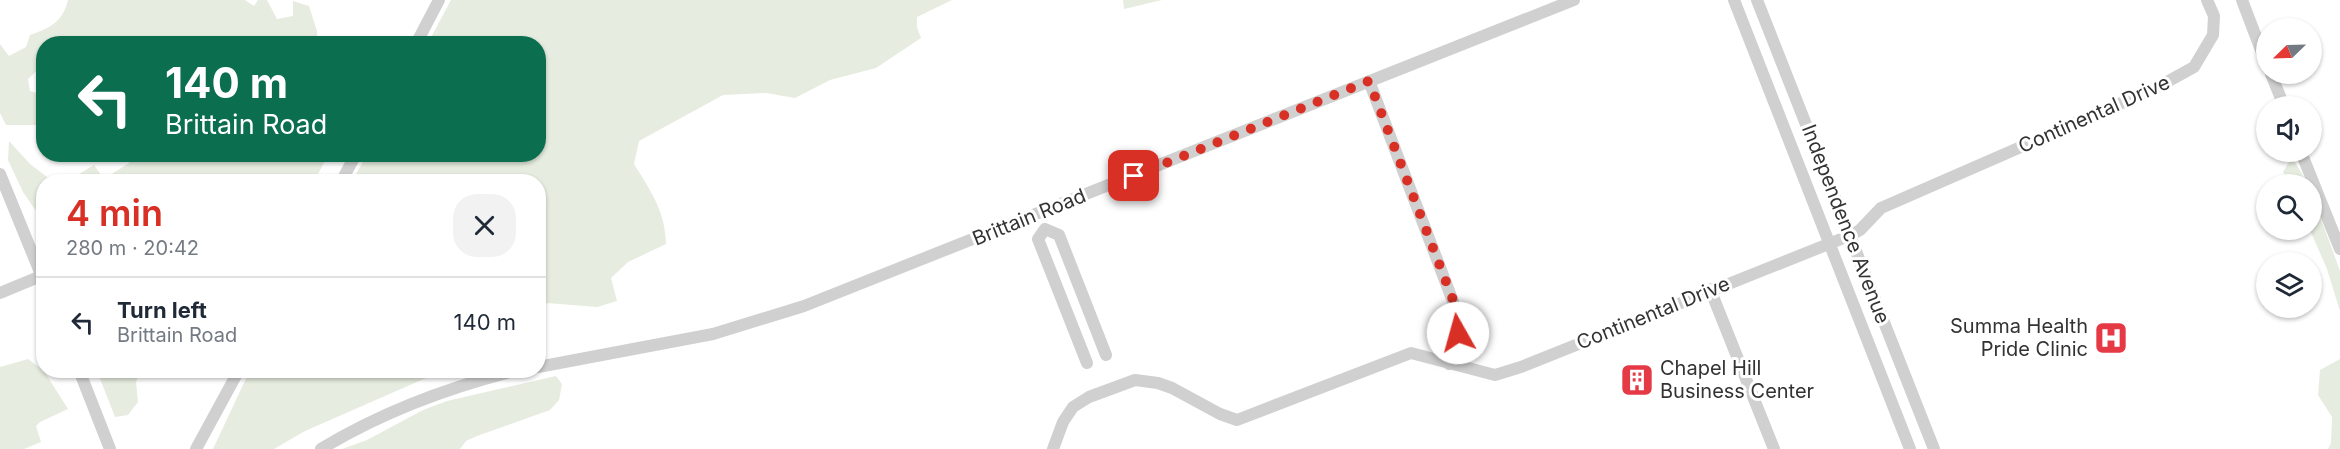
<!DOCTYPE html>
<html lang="en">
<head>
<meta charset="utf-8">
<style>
	:root { --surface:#fff; --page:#f2f2f3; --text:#1f2937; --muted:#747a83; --line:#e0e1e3; --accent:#d93025 }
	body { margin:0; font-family:Inter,sans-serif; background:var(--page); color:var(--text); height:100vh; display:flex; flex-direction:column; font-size:22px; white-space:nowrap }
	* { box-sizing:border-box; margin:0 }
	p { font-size:20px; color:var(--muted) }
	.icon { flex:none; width:33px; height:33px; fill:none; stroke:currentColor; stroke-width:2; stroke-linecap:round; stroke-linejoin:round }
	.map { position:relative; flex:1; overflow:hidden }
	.panel { position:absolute; left:36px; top:174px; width:510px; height:204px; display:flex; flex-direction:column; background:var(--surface); border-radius:24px; box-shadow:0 2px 4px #0004 }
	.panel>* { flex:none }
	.banner { position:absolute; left:36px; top:36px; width:510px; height:126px; border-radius:24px; box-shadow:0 2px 4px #0004; background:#0b6e4f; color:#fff; overflow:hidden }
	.needle { width:39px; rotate:247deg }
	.fabs { position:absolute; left:2256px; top:18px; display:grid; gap:12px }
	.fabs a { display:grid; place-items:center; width:66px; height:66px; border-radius:50%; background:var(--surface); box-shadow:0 2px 4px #0004; font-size:30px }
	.pin { position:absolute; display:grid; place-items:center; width:51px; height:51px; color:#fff; margin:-26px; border-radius:12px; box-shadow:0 3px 9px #0006 }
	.me { position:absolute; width:66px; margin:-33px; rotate:353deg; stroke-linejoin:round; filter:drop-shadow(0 0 4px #0008) }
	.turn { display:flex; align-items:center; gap:21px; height:126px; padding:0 30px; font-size:27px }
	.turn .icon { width:78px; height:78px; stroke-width:2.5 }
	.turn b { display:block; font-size:42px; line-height:51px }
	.round { display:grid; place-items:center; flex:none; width:63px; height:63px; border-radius:24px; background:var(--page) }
	.head { display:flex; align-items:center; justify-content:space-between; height:102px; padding:0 30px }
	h1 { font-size:36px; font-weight:600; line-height:45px; color:var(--accent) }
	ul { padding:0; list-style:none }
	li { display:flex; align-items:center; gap:18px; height:90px; padding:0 30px; border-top:2px solid var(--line) }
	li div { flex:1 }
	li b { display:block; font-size:22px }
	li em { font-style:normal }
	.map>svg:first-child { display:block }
</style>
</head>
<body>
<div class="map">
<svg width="2340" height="449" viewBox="0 0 2340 449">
	<rect width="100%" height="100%" fill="#fff"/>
	<!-- green -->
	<g fill="#e6ecdf">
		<path d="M68,0H245L254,6L258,0H267L277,19L293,16V1L309,6L317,31V43L44,44L43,65L28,79L30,91L43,95V125H6L0,113V44L9,56L26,47L30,35C51,28 63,21 68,0Z"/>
		<path d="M451,0H952L917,17V27L921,38L876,68L830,80L795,98L766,93L723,95L639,141L634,164C651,192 665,210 666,244L628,262L611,278L617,301L597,307L547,303L539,309L538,182L352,181L367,155L538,154V44L428,43Z"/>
		<polygon points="1123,0 1162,0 1124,9"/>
		<polygon points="9,141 30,164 51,180 71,179 94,165 104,179 129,163 133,155 328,155 315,180 311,181 44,182 43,221 23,192 8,160"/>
		<polygon points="2292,157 2308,184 2291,184 2283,172"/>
		<polygon points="2312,194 2340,271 2340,311 2327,269 2310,230"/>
		<polygon points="28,359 44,371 68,409 40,422 36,426 41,442 24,449 0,449 0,367"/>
		<polygon points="2340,359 2340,449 2328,449 2331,443 2332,417 2318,395 2320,370"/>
		<polygon points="250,370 442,370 442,371 305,431 274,449 213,449"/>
		<polygon points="97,371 140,371 136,382 138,402 128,415 115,417"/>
		<polygon points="556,376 562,384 559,400 550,410 477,436 466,441 460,449 342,449 367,440 423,410 447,401"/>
	</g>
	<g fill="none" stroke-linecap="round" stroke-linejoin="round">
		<!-- minor -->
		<g stroke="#d0d0d0" stroke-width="12">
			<polyline points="1734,0 1910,449"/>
			<polyline points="1757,0 1934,449"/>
			<polyline points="2242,0 2266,63"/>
			<polyline points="416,44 439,0"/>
			<polyline points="2271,74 2284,106"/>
			<polyline points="1369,81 1457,312 1456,342 1449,364"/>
			<polyline points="2301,152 2340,249"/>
			<polyline points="0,174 44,282"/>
			<polyline points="341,182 356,154"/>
			<polyline points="1710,289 1774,449"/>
			<polyline points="0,293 41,276"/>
			<polyline points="1087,363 1038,239 1045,229 1059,235 1106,355"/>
			<polyline points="538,367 713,334 804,306 1574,0"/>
			<polyline points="79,370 110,449"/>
			<polyline points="196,449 239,370"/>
			<path d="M321,449C382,412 449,387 518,370"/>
			<polyline points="1053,449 1063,422 1073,407 1089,397 1135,380 1158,383 1172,388 1220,414 1237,420 1411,353 1495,375 1521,367 1851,235 1860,230 1881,208 2156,88 2194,67 2213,35 2214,16 2207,0"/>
		</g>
	</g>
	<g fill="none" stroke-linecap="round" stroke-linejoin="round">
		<!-- route -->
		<polyline stroke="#d93025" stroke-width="10" stroke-dasharray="0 18" points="1134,176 1369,81 1453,300 1457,312 1458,333"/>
	</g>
	<!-- icons -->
	<defs>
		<symbol id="hospital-square" viewBox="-11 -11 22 22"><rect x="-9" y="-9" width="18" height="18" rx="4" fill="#e63946" stroke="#fff"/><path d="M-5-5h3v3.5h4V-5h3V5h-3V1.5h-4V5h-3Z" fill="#fff"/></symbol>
		<symbol id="building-square" viewBox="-11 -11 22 22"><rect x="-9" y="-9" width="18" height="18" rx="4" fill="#e63946" stroke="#fff"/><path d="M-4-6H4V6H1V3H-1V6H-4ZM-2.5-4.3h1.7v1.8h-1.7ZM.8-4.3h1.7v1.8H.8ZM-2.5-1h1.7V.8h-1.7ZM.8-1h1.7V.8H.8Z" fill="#fff"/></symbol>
	</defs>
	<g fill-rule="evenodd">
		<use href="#hospital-square" x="2092" y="319" width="38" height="38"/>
		<use href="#building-square" x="1618" y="361" width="38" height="38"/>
	</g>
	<g text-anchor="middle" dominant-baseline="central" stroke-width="6" stroke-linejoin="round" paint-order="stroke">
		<!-- street labels -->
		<g font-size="20" fill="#333" stroke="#fff">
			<text transform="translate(2094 114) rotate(-24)">Continental Drive</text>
			<text transform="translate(1029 217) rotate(-22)">Brittain Road</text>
			<text transform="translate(1846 224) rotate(69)">Independence Avenue</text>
			<text transform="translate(1653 313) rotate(-22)">Continental Drive</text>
		</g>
		<!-- poi labels -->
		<g font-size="20" fill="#333" stroke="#fff" text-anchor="end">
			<text x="2088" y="326">Summa Health<tspan x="2088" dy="23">Pride Clinic</tspan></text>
			<text x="1660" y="368" text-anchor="start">Chapel Hill<tspan x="1660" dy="23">Business Center</tspan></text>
		</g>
	</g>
</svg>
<div class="fabs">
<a><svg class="needle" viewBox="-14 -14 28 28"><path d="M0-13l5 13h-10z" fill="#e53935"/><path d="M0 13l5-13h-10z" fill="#747a83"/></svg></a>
<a><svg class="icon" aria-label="sound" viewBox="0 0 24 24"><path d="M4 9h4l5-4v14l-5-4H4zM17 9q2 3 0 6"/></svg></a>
<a><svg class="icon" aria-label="search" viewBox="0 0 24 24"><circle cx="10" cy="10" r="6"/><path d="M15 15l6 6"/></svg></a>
<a><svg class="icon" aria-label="layers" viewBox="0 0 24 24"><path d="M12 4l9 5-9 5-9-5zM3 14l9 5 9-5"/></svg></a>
</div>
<div class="pin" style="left:1134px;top:176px;background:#d93025"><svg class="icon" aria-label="arrive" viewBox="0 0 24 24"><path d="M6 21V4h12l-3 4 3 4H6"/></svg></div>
<svg class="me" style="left:1458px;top:333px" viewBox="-20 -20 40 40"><circle r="19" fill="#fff"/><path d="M0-13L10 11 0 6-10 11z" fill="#d93025"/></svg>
<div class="banner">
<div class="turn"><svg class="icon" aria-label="left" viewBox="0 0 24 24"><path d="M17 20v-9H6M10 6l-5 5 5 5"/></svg><div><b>140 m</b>Brittain Road</div></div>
</div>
<section class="panel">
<div class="head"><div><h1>4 min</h1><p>280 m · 20:42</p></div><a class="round"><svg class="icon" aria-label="close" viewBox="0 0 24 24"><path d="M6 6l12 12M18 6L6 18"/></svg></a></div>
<ul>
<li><svg class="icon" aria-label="left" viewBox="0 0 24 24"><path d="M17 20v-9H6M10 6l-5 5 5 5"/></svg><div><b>Turn left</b><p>Brittain Road</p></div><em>140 m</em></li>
</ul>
</section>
</div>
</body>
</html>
